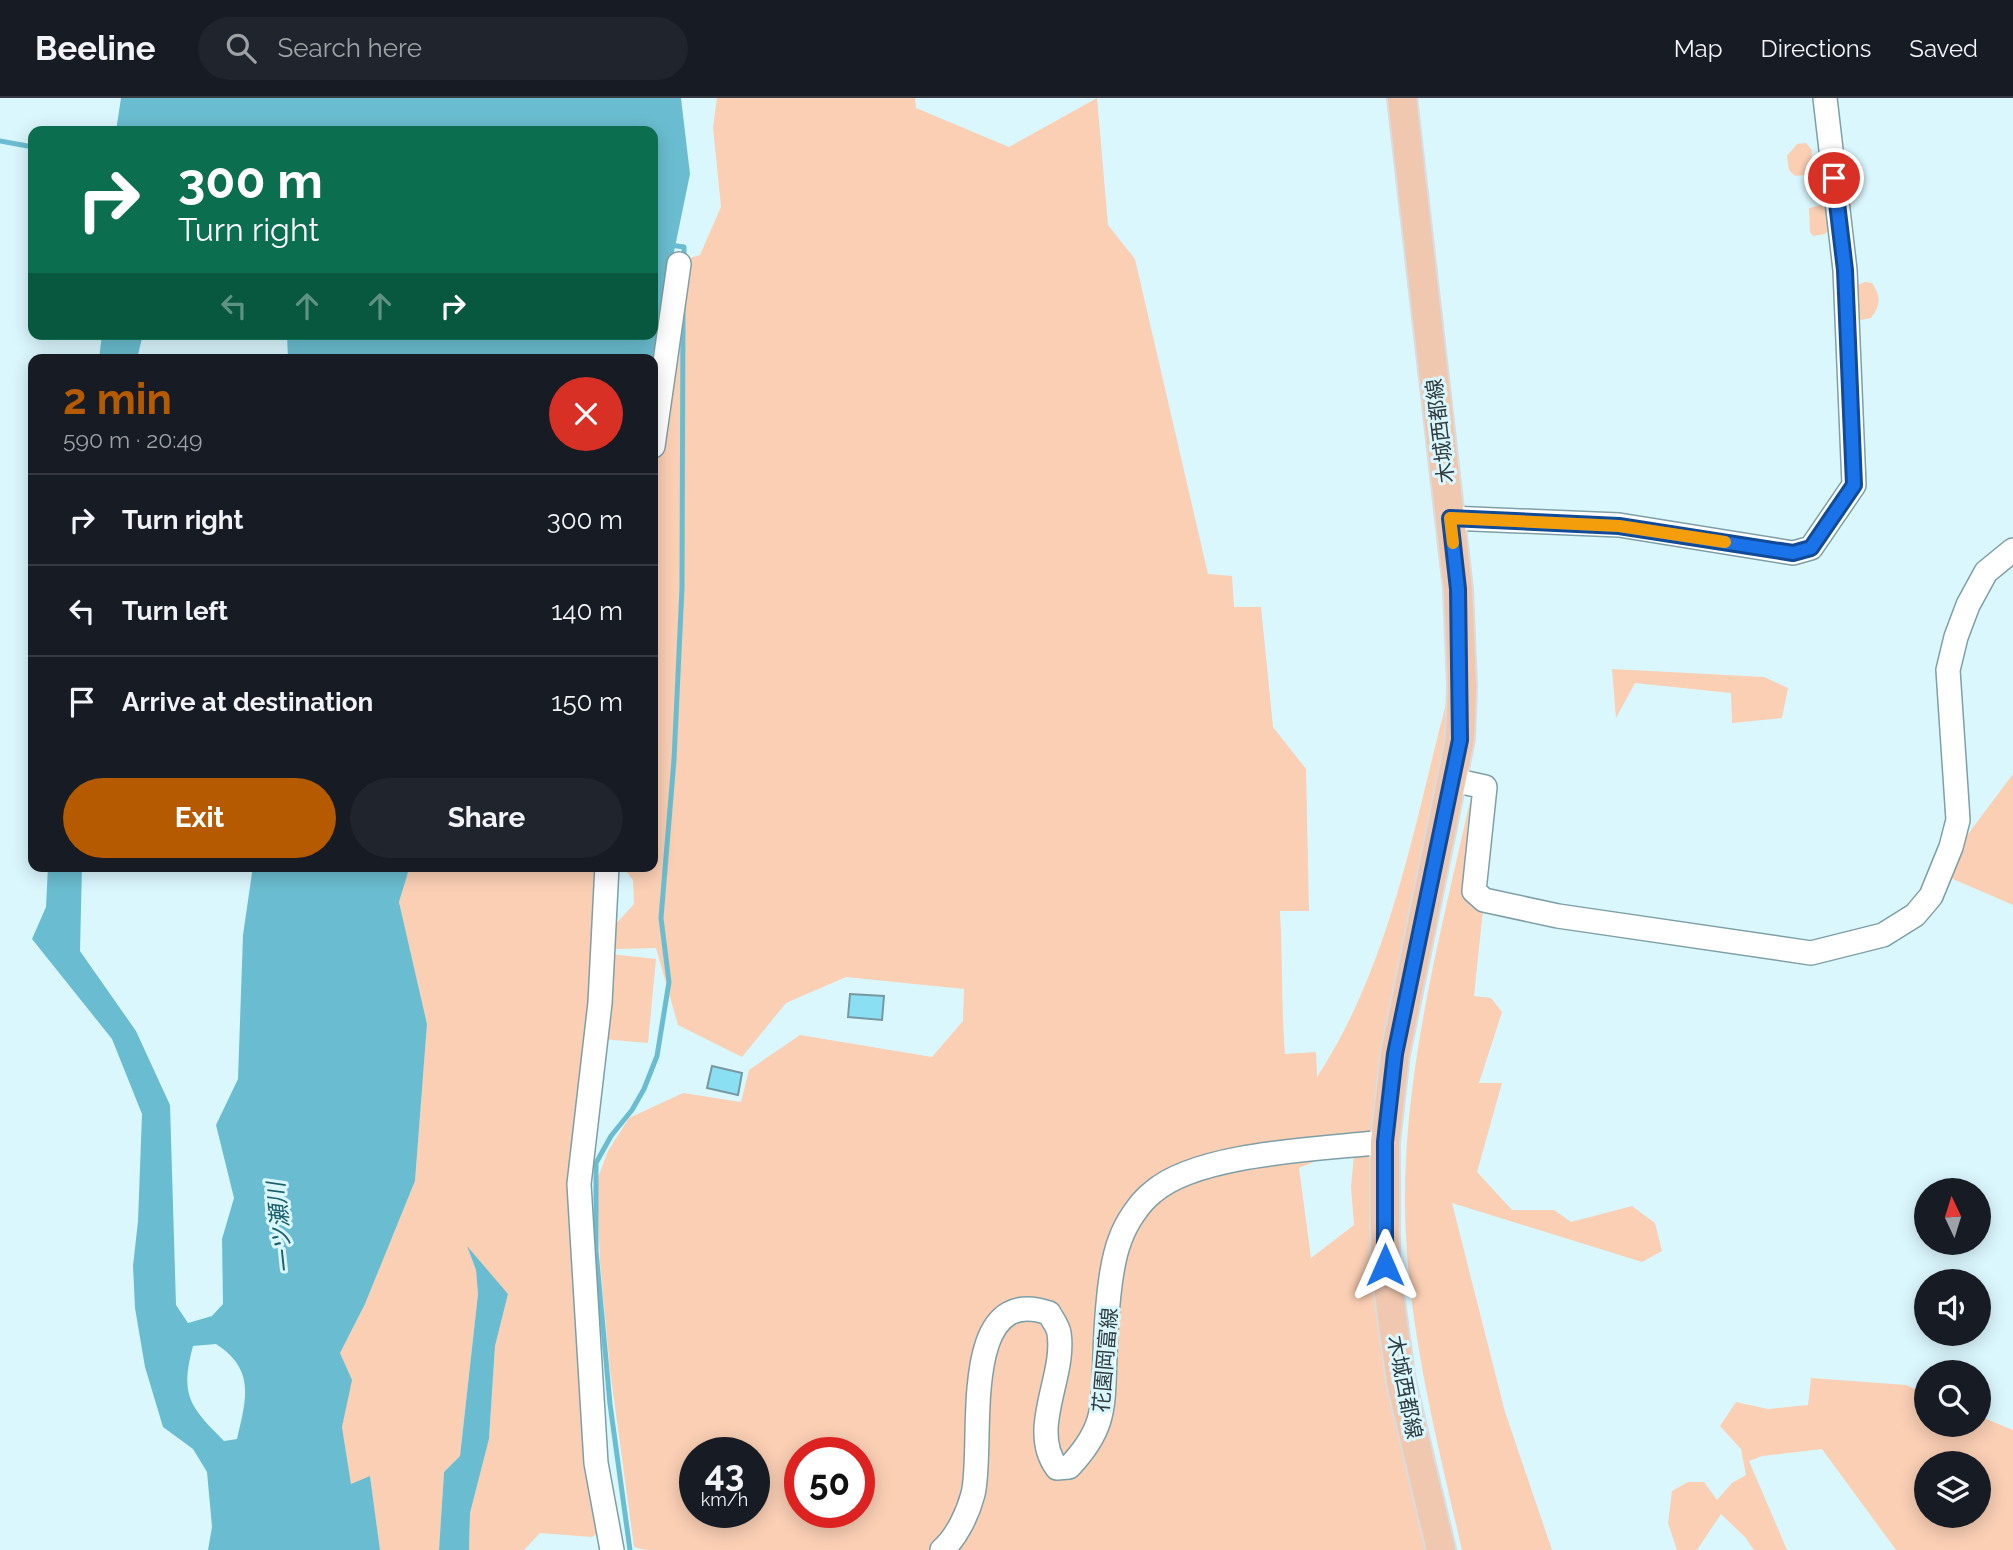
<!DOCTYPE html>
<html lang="en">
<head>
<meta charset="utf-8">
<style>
	:root { --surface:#171b24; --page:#20242c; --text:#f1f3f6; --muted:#9ea1a6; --line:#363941; --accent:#b65a00 }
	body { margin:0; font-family:Raleway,"Noto Sans JP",sans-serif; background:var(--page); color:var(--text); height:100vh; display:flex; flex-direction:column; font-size:26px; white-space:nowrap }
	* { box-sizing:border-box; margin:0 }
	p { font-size:23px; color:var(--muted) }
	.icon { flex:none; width:38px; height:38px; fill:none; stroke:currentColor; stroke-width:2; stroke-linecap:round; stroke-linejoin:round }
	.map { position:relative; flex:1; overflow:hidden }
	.panel { position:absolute; left:28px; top:256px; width:630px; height:518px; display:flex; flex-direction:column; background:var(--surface); border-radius:14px; box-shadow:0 4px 18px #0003 }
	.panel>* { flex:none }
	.banner { position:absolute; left:28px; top:28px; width:630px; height:214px; border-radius:14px; box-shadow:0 4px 18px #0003; background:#0b6e4f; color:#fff; overflow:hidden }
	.needle { width:46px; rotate:356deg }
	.controls { position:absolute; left:1914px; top:1080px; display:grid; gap:14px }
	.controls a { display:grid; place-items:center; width:77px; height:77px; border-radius:50%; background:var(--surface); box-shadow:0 4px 18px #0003; font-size:35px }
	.speed { position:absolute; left:679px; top:1339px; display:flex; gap:14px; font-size:35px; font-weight:700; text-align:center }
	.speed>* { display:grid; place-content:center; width:91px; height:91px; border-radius:50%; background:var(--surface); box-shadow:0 4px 18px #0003; line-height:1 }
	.speed small { font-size:18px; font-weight:400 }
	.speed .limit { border:10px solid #d22; background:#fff; color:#111 }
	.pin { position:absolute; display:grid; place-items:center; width:60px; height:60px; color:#fff; margin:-30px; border:4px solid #fff; border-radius:50%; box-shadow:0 2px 7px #0007 }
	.me { position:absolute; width:77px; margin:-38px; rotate:0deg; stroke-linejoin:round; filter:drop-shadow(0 0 5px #0008) }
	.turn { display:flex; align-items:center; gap:24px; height:147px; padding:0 35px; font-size:32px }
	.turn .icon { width:91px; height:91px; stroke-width:2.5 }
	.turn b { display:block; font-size:49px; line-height:60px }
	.lanes { display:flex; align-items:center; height:66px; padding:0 35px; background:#0003; justify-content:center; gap:35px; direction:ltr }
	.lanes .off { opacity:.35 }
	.round { display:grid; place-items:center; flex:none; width:74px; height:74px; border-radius:37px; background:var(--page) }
	.headline { display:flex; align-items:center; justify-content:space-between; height:119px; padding:0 35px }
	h1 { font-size:42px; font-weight:700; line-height:52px; color:var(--accent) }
	.cta { display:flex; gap:14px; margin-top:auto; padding:14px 35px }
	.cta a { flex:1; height:80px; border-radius:42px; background:var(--accent); color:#fff; font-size:28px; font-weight:700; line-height:80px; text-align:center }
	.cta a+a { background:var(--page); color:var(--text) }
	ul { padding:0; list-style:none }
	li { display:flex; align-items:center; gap:21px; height:91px; padding:0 35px; border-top:2px solid var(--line) }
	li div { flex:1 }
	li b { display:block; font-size:26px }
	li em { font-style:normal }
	header { display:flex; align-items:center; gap:42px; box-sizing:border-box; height:98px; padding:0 35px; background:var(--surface); border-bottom:2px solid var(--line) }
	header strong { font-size:33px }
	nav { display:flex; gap:38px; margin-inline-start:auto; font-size:24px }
	.search { width:490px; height:63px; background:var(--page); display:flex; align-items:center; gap:18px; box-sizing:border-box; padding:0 24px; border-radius:38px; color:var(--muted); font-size:26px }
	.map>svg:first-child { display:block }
</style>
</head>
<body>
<header>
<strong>Beeline</strong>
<div class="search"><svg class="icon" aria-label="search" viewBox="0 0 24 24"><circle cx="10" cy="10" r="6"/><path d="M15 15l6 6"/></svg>Search here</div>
<nav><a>Map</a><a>Directions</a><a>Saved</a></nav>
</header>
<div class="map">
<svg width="2013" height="1452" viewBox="0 0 2013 1452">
	<rect width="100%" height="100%" fill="#dbf7fe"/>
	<!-- green -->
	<g fill="#facfb4" fill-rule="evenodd">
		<path d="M717,0H915L916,10L1009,49L1097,0L1108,127L1135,161L1208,476L1232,478L1234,509H1261L1273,629L1306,671L1309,813H1280C1283,861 1281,909 1285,956L1316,954L1317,979C1391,866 1414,727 1448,598V628L1373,1174C1380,1268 1405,1361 1428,1452H646L634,1449L610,1272L600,1165L597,1082L608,1053L629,1020L683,995L741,1004L749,972L800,937L932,959L963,923L964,891L846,879L786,905L742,959L678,927L656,850L615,851V827L634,806L633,782L622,768H653L652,261L672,165L700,157L721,109L713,29ZM1355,1047L1351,1089L1354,1127L1311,1160L1299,1070ZM695,1354H754V1414H695ZM800,1354H859V1414H800Z"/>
		<polygon points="1806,45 1812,52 1811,76 1795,78 1789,72 1787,58 1797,46"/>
		<polygon points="1822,107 1826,112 1828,132 1825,136 1813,138 1810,134 1809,110"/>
		<path d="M1865,184L1872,185C1881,198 1881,207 1871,220L1855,223V188Z"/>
		<polygon points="1612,571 1764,579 1788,590 1782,620 1732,625 1731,595 1635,585 1616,620"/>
		<polygon points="2013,676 2013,807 1939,775"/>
		<path d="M1470,703L1468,756L1484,802L1474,898L1491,900L1502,914L1479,985H1502L1477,1074L1512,1112H1554L1571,1124L1632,1108L1655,1125L1662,1153L1642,1164L1452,1105L1505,1314L1552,1452H1462C1436,1338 1406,1224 1405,1106C1404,970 1441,835 1470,703Z"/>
		<polygon points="410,768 607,768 579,1086 608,1428 592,1439 540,1435 524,1452 469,1452 470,1415 489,1341 495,1248 508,1196 468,1151 476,1172 478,1196 460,1358 444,1374 439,1452 380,1452 370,1378 351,1387 342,1329 351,1282 340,1255 365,1206 415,1083 427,926 399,804"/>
		<polygon points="610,856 656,861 648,945 602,941"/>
		<path d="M1811,1280L1906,1287L1927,1296V1326H1979V1318L2013,1332V1452H1896L1822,1351L1762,1358L1749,1363L1787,1452H1754L1745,1439L1721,1416L1697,1452H1677L1668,1425L1672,1393L1688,1384H1704L1717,1402L1732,1385L1746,1377L1741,1351L1720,1328L1736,1304L1768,1311L1808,1307ZM1927,1365H1979V1418H1927Z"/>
	</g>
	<!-- water -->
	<g fill="#6abdd0" fill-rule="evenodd">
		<polygon points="121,0 681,0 690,76 652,261 288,261 287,236 653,236 653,33 116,33"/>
		<polygon points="102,236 143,236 137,261 99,261"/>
		<path d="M48,768H82L80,853L136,933L170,1007L176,1207L188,1225L212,1218L223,1206L222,1141L234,1100L216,1027L238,981L243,837L253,768H410L399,804L427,926L415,1083L365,1206L340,1255L352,1282L342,1329L351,1386L370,1378L380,1452H208L212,1429L207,1374L193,1351L163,1329L145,1269L135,1210L133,1168L138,1123L142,1016L112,941L32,841L46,809ZM216,1246C256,1272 246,1301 237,1341L224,1343C189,1308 180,1297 193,1248Z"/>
		<polygon points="467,1148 508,1196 495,1248 489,1341 470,1415 469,1452 439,1452 444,1374 460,1358 478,1196 476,1172"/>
	</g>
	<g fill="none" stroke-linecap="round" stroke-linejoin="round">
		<!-- stream -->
		<g stroke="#6abdd0" stroke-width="5">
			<polyline points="0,43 33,49"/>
			<polyline points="670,147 684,149 684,163"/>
			<polyline points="630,1452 610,1306 596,1153 596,1065 611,1038 632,1012 644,991 657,958 669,884 661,820 674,662 682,490 683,211"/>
		</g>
	</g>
	<!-- building -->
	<g fill="#8bdff2" stroke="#7798a0" stroke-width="2">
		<polygon points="850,896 884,898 882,922 848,919"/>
		<polygon points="712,968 742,975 738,997 707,990"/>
	</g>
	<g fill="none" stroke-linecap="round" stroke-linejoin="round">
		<defs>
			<g id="minor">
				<polyline points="653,348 679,166"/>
				<polyline points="1450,420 1619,427 1793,455 1811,450 1854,387 1845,172 1825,0"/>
				<polyline points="1453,682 1485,689 1474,793 1484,802 1558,818 1811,855 1883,837 1915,817 1931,798 1951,749 1958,722 1948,572 1956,539 1968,507 1986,474 2013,452"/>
				<polyline points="607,768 600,905 579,1086 596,1365 612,1452"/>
				<path d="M942,1452C957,1439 968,1415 973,1396C985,1349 956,1183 1049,1215C1052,1221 1058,1228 1059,1235C1066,1279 1028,1331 1057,1370L1069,1369C1106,1330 1103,1309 1105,1258C1106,1226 1109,1170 1120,1142C1126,1125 1139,1105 1153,1094C1199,1054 1325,1051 1385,1044"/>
			</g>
			<polyline id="major" points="1402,0 1458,491 1462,588 1460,641 1395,956 1385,1044 1385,1167 1401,1284 1441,1452"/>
		</defs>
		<!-- minor casing -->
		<use href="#minor" stroke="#7e9fa7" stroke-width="26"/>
		<!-- major casing -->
		<use href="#major" stroke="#dadcdd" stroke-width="32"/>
		<!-- minor -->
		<use href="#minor" stroke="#fff" stroke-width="23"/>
		<!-- major -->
		<use href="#major" stroke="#f0c8af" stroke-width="28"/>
	</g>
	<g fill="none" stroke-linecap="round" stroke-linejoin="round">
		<defs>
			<polyline id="route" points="1385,1167 1385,1044 1395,956 1460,642 1458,491 1450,420 1619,428 1793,455 1811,450 1854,387 1845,172 1834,80"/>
		</defs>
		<!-- route casing -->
		<use href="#route" stroke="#114b97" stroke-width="18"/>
		<!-- route -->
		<use href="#route" stroke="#1a73e8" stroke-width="12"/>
		<!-- slow -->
		<polyline stroke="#f59e0b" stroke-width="12" points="1453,445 1450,420 1619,428 1725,444"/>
	</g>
	<g text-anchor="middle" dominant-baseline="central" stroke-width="6" stroke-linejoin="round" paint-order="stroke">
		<!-- street labels -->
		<g font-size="21" fill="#2f3d40" stroke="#dbf7fe">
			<text transform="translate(1440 333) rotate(-97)">木城西都線</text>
			<text transform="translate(1105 1262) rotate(-85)">花園岡富線</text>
			<text transform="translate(1405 1289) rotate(79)">木城西都線</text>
		</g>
		<!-- water labels -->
		<g font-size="23" font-style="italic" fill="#1a5f6d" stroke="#dbf7fe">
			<text transform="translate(280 1130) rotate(-96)">一ツ瀬川</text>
		</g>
	</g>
</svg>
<div class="controls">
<a><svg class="needle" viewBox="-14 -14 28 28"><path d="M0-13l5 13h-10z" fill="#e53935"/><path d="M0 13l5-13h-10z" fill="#9ea1a6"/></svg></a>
<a><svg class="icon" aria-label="sound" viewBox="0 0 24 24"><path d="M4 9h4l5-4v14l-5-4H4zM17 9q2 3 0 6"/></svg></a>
<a><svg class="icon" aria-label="search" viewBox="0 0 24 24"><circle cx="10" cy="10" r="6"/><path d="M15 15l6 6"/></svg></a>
<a><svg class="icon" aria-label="layers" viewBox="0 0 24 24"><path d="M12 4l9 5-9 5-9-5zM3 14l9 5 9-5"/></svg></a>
</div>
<div class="speed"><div>43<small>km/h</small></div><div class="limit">50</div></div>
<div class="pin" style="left:1834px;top:80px;background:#d93025"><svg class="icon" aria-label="arrive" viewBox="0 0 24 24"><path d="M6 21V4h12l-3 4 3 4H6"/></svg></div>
<svg class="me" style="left:1385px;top:1167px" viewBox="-20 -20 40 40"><path d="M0-17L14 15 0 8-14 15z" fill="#1a73e8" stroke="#fff" stroke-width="4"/></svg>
<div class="banner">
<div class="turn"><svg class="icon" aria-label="right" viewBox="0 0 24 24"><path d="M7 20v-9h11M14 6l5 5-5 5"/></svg><div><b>300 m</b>Turn right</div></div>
<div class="lanes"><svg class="icon off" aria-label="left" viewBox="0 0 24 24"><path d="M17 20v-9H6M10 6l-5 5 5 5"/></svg><svg class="icon off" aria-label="ahead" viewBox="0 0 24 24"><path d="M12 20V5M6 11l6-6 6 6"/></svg><svg class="icon off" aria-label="ahead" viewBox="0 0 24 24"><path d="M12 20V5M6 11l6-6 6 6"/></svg><svg class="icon" aria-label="right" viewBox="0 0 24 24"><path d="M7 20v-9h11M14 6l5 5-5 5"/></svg></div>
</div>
<section class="panel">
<div class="headline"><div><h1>2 min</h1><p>590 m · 20:49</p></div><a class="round" style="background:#d93025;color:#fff"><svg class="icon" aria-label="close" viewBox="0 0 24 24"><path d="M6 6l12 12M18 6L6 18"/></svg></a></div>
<ul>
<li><svg class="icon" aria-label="right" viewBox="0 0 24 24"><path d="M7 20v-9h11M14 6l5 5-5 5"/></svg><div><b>Turn right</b></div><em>300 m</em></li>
<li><svg class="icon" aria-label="left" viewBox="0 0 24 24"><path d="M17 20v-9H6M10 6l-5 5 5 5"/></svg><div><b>Turn left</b></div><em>140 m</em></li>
<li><svg class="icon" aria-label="arrive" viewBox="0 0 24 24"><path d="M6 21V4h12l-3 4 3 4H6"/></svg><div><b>Arrive at destination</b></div><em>150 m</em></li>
</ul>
<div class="cta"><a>Exit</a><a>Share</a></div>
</section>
</div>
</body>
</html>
